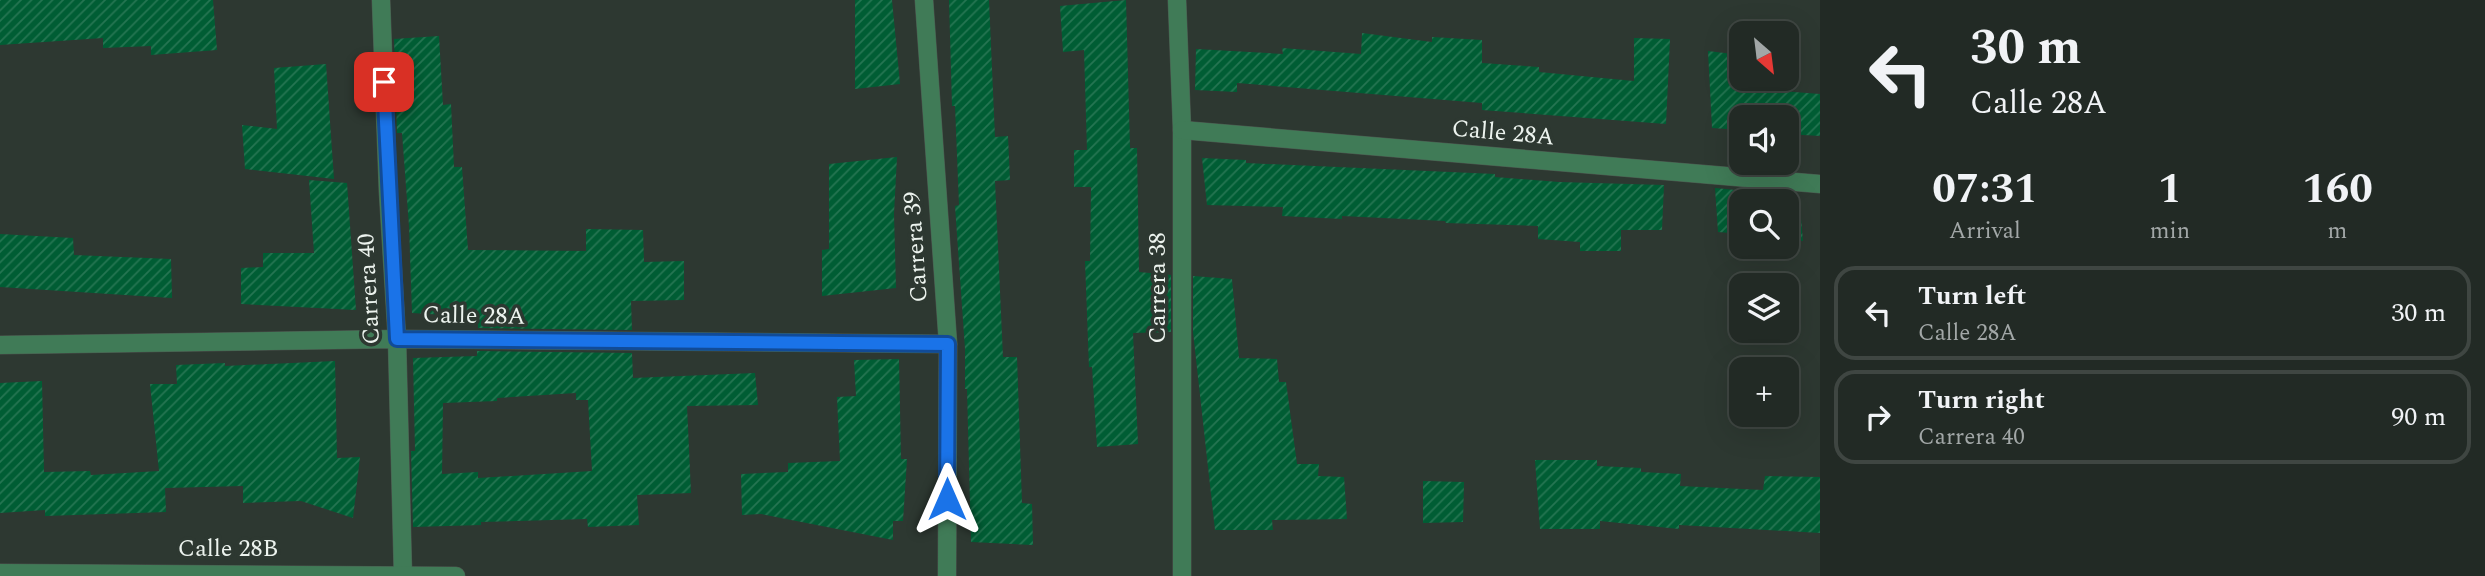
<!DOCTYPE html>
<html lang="en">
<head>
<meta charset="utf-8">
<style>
	:root { --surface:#222a25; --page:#2e3632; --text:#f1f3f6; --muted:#a2a7a7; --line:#3f4642 }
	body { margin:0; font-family:Spectral,serif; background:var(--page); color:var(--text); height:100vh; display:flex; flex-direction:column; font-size:26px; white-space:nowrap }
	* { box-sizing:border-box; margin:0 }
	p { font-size:23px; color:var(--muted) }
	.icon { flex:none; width:38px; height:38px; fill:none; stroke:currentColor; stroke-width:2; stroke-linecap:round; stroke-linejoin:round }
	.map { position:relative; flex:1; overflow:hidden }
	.side { display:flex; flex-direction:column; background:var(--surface); width:665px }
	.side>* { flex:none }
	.banner { background:#222a25; color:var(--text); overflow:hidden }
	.needle { width:46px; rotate:152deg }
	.tools { position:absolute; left:1729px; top:21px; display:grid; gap:14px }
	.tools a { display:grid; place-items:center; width:70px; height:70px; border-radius:14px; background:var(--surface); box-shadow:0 7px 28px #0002,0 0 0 2px var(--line); font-size:35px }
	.pin { position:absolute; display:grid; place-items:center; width:60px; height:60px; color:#fff; margin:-30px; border-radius:14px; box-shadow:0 4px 10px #0006 }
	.me { position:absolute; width:77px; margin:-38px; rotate:0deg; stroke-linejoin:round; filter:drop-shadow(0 0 5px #0008) }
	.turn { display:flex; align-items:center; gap:24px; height:147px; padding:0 35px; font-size:32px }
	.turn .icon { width:91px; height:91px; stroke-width:2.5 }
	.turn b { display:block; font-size:49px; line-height:60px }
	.eta { display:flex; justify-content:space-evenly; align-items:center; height:119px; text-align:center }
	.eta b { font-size:42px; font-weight:700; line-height:49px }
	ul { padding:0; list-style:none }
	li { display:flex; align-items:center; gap:21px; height:94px; margin:0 14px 10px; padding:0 21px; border:4px solid var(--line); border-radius:21px }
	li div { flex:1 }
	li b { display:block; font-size:26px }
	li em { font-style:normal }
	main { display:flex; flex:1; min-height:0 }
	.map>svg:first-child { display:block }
</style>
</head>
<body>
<main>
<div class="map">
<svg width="1820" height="576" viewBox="0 0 1820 576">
	<defs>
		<pattern id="building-hatch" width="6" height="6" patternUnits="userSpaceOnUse" patternTransform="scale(1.75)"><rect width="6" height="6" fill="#005d34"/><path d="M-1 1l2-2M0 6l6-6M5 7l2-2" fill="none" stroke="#257552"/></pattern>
	</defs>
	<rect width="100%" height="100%" fill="#2d3831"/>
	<!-- building -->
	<g fill="url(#building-hatch)" fill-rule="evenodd">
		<polygon points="0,0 213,0 217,50 151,55 151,46 103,48 103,38 0,45"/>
		<polygon points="855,0 892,0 900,84 855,89"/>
		<polygon points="949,0 989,0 995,137 1008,136 1010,180 995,181 1003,357 1017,357 1022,503 1032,504 1033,545 971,542 967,389 965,389 965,349 955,206 959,205 955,106 952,106"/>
		<polygon points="1126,0 1130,148 1137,148 1139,272 1171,275 1171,332 1133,333 1138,444 1097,447 1092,367 1089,367 1085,261 1090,261 1091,187 1074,187 1074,150 1087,150 1084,50 1063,52 1060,6"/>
		<polygon points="1362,33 1432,42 1432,37 1482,40 1482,63 1539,67 1539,72 1634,81 1634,38 1670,39 1666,124 1482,110 1482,103 1237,83 1237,92 1195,90 1196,49 1283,54 1282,48 1361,54"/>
		<polygon points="439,36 443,105 451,104 454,167 462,167 468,250 586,251 586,229 643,230 644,262 684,261 684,300 631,301 632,330 478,328 478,317 412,313 409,226 402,133 397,133 394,39"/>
		<polygon points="1708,51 1741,55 1741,79 1750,79 1750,83 1767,84 1767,90 1820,94 1820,136 1787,134 1787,117 1741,117 1741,130 1712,128"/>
		<polygon points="326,64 334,179 245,169 242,125 277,129 274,68"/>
		<polygon points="897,157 894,214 896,288 822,296 822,250 829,249 829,164"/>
		<polygon points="1202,158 1246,160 1246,163 1495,174 1495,177 1559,182 1664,185 1662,230 1621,230 1621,251 1580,251 1580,242 1538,239 1538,226 1446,223 1445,221 1342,216 1342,219 1282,216 1283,207 1207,205"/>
		<polygon points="309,180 347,183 356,310 241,304 241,268 263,267 263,253 314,253"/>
		<polygon points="1715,188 1799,196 1803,241 1787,239 1787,201 1741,201 1741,234 1718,232"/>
		<polygon points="0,234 73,238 74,255 171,259 172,298 0,287"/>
		<polygon points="1193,276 1232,279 1239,358 1277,359 1279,382 1286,382 1297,464 1319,464 1318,476 1344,477 1347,519 1272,520 1273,530 1215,530 1193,332"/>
		<path d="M477,351L632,353L633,378L755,373L758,405L687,406L691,493L637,495L639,525L588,527L587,519L481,522V525L413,527L411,451H415L413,358L477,356ZM576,393V400H588L592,471L478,478V472L442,474L443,403L497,401V398Z"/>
		<polygon points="899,359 901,459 907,459 903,521 893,521 893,540 761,514 742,515 741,474 788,472 788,463 840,461 837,397 856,396 854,360"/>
		<polygon points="335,361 337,458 360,457 353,518 301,501 243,503 243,486 165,488 166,512 45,516 45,510 0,513 0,383 42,381 44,472 90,471 91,475 159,471 150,384 177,384 176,365 225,363 225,366"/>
		<polygon points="1535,460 1597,460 1597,466 1641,468 1641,472 1681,474 1680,486 1763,490 1765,476 1820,477 1820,533 1679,525 1679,529 1600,521 1600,529 1540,529"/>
		<polygon points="1423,481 1464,482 1463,522 1423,523"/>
	</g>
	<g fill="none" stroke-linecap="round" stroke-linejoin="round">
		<defs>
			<g id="street">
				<polyline points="381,0 388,191 397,339 403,576"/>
				<polyline points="924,0 948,344 947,576"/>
				<polyline points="1177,0 1182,130 1182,576"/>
				<polyline points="1182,130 1820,184"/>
				<polyline points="0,345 397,339 948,344"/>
				<polyline points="0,573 456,576"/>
			</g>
		</defs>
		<!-- street casing -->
		<use href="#street" stroke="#4c564f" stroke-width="19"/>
		<!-- street -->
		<use href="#street" stroke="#407b57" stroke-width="18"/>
	</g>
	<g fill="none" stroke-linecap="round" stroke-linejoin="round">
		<defs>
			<polyline id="route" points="384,82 397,339 948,344 947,499"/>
		</defs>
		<!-- route casing -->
		<use href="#route" stroke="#114b97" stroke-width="18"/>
		<!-- route -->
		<use href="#route" stroke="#1a73e8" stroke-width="12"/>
	</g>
	<g text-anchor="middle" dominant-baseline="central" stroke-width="7" stroke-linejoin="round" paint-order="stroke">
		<!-- street labels -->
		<g font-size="24" fill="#ecf3ee" stroke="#2d3831">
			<text transform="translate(1503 133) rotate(5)">Calle 28A</text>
			<text transform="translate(916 247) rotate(-94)">Carrera 39</text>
			<text transform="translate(1158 288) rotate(-90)">Carrera 38</text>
			<text transform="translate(369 289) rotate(-93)">Carrera 40</text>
			<text transform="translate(474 316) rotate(1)">Calle 28A</text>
			<text x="228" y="549">Calle 28B</text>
		</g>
	</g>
</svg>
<div class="tools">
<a><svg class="needle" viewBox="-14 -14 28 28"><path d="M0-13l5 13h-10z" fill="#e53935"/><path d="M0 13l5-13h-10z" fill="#a2a7a7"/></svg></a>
<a><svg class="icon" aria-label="sound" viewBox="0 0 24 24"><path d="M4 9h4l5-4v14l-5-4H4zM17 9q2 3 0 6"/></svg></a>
<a><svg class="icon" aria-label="search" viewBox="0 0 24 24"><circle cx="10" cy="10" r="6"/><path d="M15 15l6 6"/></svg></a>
<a><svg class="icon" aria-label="layers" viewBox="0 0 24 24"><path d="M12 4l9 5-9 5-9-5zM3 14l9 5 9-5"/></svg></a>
<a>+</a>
</div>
<div class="pin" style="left:384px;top:82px;background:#d93025"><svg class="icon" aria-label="arrive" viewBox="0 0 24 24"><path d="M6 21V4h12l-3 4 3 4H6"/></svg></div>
<svg class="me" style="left:947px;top:499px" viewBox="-20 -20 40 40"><path d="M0-17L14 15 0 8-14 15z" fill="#1a73e8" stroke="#fff" stroke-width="4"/></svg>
</div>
<section class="side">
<div class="banner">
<div class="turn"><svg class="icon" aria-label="left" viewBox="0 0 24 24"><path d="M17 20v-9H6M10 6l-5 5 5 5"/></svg><div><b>30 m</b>Calle 28A</div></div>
</div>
<div class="eta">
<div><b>07:31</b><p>Arrival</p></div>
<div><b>1</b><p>min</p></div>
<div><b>160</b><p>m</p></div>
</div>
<ul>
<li><svg class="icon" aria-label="left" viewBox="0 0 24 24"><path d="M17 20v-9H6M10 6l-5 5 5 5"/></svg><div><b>Turn left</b><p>Calle 28A</p></div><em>30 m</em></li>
<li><svg class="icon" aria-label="right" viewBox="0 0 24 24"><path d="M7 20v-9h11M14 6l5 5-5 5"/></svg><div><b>Turn right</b><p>Carrera 40</p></div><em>90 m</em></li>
</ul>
</section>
</main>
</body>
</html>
